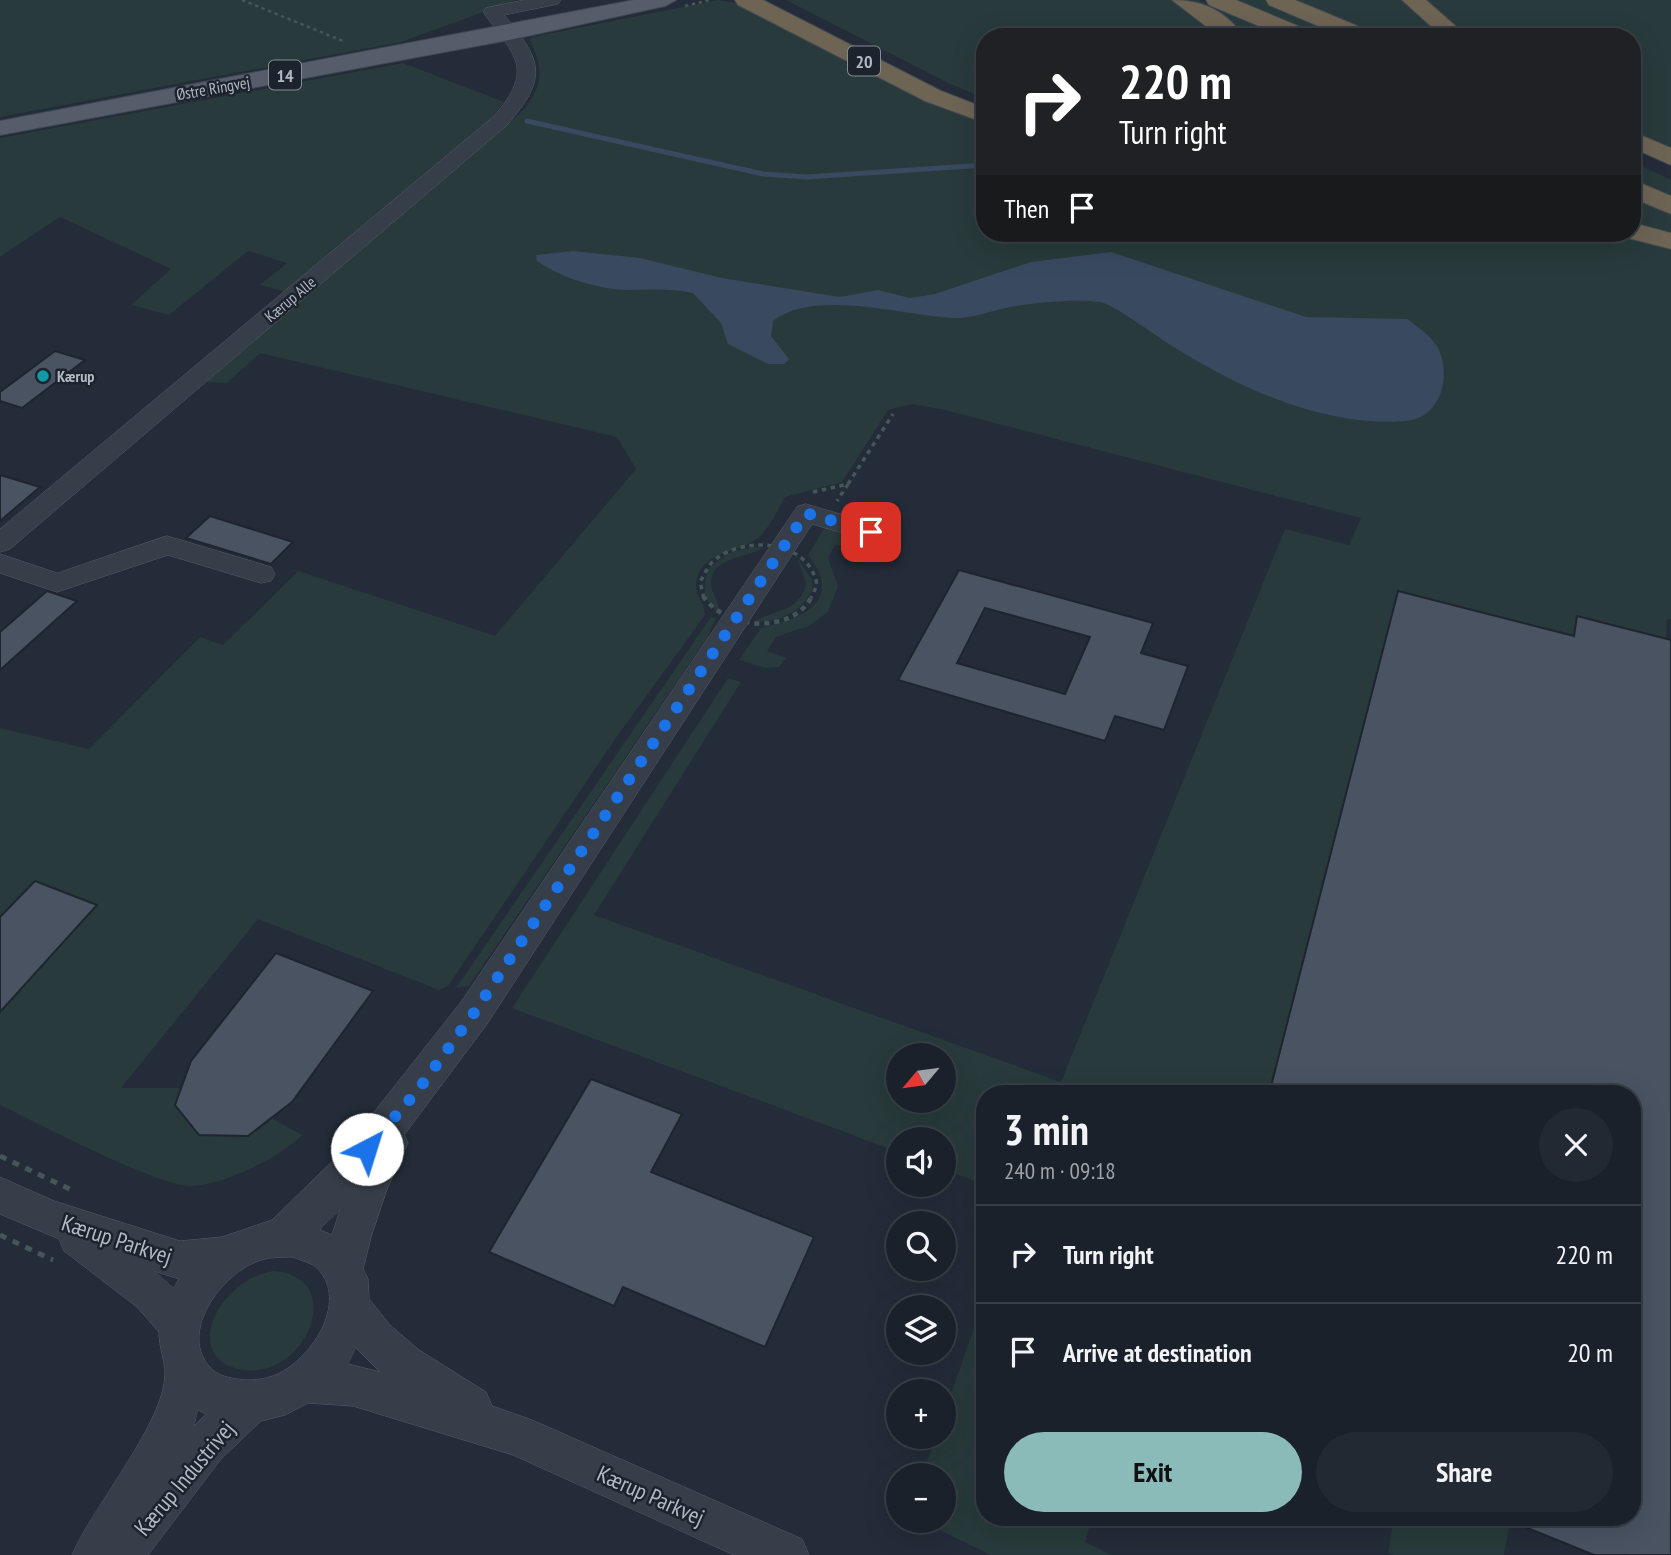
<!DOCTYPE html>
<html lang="en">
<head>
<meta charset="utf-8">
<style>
	:root { --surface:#1a212a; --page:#232932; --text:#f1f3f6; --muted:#9fa3a8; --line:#383e47; --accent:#8bbbb9 }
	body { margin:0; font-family:"PT Sans Narrow",sans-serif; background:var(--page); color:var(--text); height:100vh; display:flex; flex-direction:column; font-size:26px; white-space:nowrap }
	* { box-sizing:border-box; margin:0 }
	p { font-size:23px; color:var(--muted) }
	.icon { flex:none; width:38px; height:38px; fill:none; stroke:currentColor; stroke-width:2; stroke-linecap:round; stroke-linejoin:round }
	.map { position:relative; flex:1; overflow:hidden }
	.details { position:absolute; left:976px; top:1085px; width:665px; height:441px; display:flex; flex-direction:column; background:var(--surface); border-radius:28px; box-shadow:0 7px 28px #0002,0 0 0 2px var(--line) }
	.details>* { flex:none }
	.banner { position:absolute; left:976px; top:28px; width:665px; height:214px; border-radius:28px; box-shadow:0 7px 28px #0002,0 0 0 2px var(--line); background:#202124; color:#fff; overflow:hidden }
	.needle { width:46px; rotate:241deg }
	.fabs { position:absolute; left:886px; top:1043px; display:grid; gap:14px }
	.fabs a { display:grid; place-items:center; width:70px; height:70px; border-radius:50%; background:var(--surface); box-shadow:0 7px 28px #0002,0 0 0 2px var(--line); font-size:35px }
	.pin { position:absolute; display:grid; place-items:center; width:60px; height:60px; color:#fff; margin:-30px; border-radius:14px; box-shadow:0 4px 10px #0006 }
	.me { position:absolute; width:77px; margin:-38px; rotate:40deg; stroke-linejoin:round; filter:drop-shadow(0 0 5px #0008) }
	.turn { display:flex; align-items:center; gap:24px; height:147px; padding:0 28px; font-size:32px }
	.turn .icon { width:91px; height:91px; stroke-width:2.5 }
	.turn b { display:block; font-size:49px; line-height:60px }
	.then { display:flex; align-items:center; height:66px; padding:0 28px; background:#0003; gap:14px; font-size:26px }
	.round { display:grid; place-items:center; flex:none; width:74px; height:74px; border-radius:37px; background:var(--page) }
	.head { display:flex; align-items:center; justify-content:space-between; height:119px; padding:0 28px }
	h1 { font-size:42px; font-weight:700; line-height:52px }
	.primary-button { display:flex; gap:14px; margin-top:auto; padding:14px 28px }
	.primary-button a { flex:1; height:80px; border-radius:42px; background:var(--accent); color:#111; font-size:28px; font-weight:700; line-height:80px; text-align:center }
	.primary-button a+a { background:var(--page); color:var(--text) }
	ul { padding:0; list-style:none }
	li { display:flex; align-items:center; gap:21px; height:98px; padding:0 28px; border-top:2px solid var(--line) }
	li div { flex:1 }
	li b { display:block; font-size:26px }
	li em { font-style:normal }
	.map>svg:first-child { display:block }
</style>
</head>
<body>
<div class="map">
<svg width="1671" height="1555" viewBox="0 0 1671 1555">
	<rect width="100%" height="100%" fill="#232c38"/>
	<!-- green -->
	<g fill="#283a3b" fill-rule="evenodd">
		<polygon points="0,0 516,0 401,42 0,117"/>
		<path d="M718,0L737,3L905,91L985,123V233H1617L1671,249V619H1667L1666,639L1576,617L1574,636L1269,1094H985V1185L943,1169V1139H898V1152L512,1008L728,678L741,682L594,915L1061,1082L1285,529L1349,545L1361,518L945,410L912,404L888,410L842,482L785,497C778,509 770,528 758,538C739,554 699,550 696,584C696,596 704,603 705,615L618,735L448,986L439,990L258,919L121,1088H182L176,1105L199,1135L248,1136L271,1118L302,1135C279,1158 226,1184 192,1186C161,1188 35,1122 0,1105V728L89,749L200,637L223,645L298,571L495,636L636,469L617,437L260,353L227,383L202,382C291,310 375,232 463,157C487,137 523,121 536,90C544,72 537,56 530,40L532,37ZM898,1055H943V1101H898Z"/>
		<polygon points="786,0 1172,0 1189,10 1222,37 985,37 985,98 950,84"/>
		<polygon points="1190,0 1199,0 1283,37 1243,37 1215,13"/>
		<polygon points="1230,0 1265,0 1352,37 1315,37"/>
		<polygon points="1294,0 1404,0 1449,37 1383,37"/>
		<polygon points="1424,0 1671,0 1671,150 1633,131 1633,37 1469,37"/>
		<polygon points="403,63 504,102 490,120 287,292 260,285 287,263 248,251 169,315 131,305 171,269 60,217 0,257 0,138"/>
		<polygon points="1633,162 1671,180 1671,198 1633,180"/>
		<polygon points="1633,197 1671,215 1671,238 1633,227"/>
		<path d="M825,527L855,536L856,540L852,549L835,545L828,558L838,586L828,612L809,626L776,637L767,651L786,658L779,667L765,668L739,660L761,628C785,621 832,612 820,575C818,567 812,562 808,555Z"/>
		<path d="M753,547L763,548C747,558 709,557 711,585C712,594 719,602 719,612C702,602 702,584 709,568L729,553Z"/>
		<path d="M797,558L813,581C812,608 779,624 755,621C776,609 802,611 806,582Z"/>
		<polygon points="711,617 716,618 707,638 469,986 456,988"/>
		<path d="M273,1271C352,1277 303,1385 238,1369C181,1355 220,1279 273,1271Z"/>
		<polygon points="985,1297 985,1517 1092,1517 1085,1542 1112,1555 991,1555 921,1521 943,1521 943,1475 922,1475 936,1437 943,1437 943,1416"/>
		<polygon points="1394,1517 1500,1517 1510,1521 1504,1555 1393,1555 1388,1553"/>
	</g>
	<!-- water -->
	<path fill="#394960" d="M573,251L640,258L722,278L840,297L878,290L910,298L935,294L1031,262L1111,252L1306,317L1407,319C1418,327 1431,336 1438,348C1452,376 1441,419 1405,421C1325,427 1243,390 1177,349C1161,340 1114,304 1100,302C1075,299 1041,302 1016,306C996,309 973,319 954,318C904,316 815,288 773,321L771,336L789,359L784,364H768L728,344L721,323L693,293C670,288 650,290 627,290C597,289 561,278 537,261L536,255Z"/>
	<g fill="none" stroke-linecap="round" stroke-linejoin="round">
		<!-- stream -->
		<polyline stroke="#394960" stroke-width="5" points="527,121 763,174 807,177 985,165"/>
	</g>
	<!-- building -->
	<g fill="#495362" stroke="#1e252f" stroke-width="2" fill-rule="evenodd">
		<polygon points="55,351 85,360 22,408 0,401 0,392"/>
		<polygon points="0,475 40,487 0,521"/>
		<polygon points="210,516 293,542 271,564 186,538"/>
		<path d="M959,570L1153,623L1141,653L1188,666L1164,730L1115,716L1105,741L898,680ZM985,608L1090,637L1065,694L957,663Z"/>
		<polygon points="47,591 77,601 0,670 0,632"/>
		<polygon points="1398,591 1574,636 1577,616 1671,640 1671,1555 1594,1555 1503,1518 1633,1517 1633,1094 1269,1094"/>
		<polygon points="35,881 97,905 0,1012 0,917"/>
		<polygon points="276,953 373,991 292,1102 248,1136 199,1135 175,1105 191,1061"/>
		<polygon points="591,1079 682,1114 651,1172 814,1237 765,1347 623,1287 614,1306 489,1252"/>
	</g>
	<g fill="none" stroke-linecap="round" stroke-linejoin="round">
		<defs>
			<g id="minor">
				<path d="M525,0H561L558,4L504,15C543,61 548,78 507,125L10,549L0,552V529L493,117C536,69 515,56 483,12L486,8Z"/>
				<path d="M806,504L881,526L885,532L881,538L871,541L812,524L487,1024L404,1135L408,1143L387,1189L371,1237L363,1269L368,1279L369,1299L390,1325L419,1350L486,1392L492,1406L532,1420L802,1539L809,1555H734L513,1455L353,1406L308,1403L285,1415L261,1421L221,1459L148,1555H72C93,1506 165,1422 165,1374C165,1361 159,1347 159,1332L137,1307L64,1251L59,1239L0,1214V1177L54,1201L180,1241L222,1237L272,1220L345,1149L461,1002L797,507ZM340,1210L332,1235L320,1230L321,1228ZM293,1257C300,1260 312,1263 317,1268C351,1302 309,1363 273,1376C257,1381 246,1381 231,1378C222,1376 214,1373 208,1365C180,1330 222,1275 256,1262C267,1257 281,1257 293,1257ZM154,1271L179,1279L174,1288ZM356,1348L380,1372L348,1364ZM198,1410L206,1414L194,1426Z"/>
				<polygon points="167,536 271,567 275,574 271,581 261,583 168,555 57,592 0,573 0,554 57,573"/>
			</g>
			<polygon id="major" points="634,0 676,0 665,6 509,40 0,135 0,121"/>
			<g id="highway">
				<polygon points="735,0 763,0 941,91 985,108 985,123 925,101 738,5"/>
				<path d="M1172,0C1203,0 1226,11 1244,37H1220Z"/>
				<polygon points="1206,0 1236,0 1310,31 1313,36 1285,37 1209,5"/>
				<polygon points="1266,0 1295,0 1372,32 1375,37 1344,37 1269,5"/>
				<polygon points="1402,0 1426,0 1468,37 1443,37"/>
				<polygon points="1633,132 1671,148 1671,165 1633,148"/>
				<polygon points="1633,180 1671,196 1671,214 1633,198"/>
				<polygon points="1633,223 1671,233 1671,249 1624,237 1621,233 1633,233"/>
			</g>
		</defs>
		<!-- minor casing -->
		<use href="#minor" stroke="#545c66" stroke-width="1"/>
		<!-- major casing -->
		<use href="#major" stroke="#404752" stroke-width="2"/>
		<!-- highway casing -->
		<use href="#highway" stroke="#414953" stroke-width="2"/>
		<!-- path-far3 -->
		<g stroke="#455658" stroke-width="2.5" stroke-dasharray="3.5 3.5" stroke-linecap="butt">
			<polyline points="242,0 343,41"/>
			<polyline points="685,6 710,0"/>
		</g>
		<!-- path-far2 -->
		<g stroke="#455658" stroke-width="3.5" stroke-dasharray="4.5 4.5" stroke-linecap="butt">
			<polyline points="848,484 893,414"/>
			<polyline points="813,492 848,484 837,501"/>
			<path d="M704,598L700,582C705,574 708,564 716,559C747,535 810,541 817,585L811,598"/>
		</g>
		<!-- path-far1 -->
		<path stroke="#455658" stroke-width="4.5" stroke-dasharray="5 5" stroke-linecap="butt" d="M703,596C725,630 793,635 812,596"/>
		<!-- path -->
		<g stroke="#455658" stroke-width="5" stroke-dasharray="7 7" stroke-linecap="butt">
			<polyline points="0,1156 76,1192"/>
			<polyline points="0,1235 53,1260"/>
		</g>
		<!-- minor -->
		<use href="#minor" fill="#363e49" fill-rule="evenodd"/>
		<!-- major -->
		<use href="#major" fill="#545d69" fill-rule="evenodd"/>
		<!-- highway -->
		<use href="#highway" fill="#6e6454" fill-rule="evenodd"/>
	</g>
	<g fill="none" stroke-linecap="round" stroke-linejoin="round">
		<!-- route -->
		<polyline stroke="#1a73e8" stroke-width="12" stroke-dasharray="0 21.6" points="367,1149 418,1090 474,1013 806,513 871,532"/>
	</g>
	<!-- markers -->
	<circle fill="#0f9aa8" stroke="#1c232d" stroke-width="2.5" cx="43" cy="376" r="7"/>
	<g text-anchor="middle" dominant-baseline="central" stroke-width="5" stroke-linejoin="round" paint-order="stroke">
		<!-- far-street labels -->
		<g font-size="16" fill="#b1b9c5" stroke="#1c232d">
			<text transform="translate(213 88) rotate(-10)">Østre Ringvej</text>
			<text transform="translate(290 299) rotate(-40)">Kærup Alle</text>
		</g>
		<!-- far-poi labels -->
		<g font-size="16" font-weight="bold" fill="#b1b9c5" stroke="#1c232d" text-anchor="start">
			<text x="57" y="376">Kærup</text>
		</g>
		<!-- shield labels -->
		<g fill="#1c232d" stroke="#848c97" stroke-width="2">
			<rect x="848" y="46.5" width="32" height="29" rx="5"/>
			<rect x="269" y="60.5" width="32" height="29" rx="5"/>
		</g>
		<g font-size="18" font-weight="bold" fill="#b1b9c5">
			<text x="864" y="61">20</text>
			<text x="285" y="75">14</text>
		</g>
		<!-- near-street labels -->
		<g font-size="23" fill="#b1b9c5" stroke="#1c232d">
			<text transform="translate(117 1239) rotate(18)">Kærup Parkvej</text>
			<text transform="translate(184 1478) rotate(-50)">Kærup Industrivej</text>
			<text transform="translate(651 1495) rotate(24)">Kærup Parkvej</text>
		</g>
	</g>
</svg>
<div class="fabs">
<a><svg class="needle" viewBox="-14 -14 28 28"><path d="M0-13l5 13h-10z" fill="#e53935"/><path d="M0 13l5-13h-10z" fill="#9fa3a8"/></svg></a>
<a><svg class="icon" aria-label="sound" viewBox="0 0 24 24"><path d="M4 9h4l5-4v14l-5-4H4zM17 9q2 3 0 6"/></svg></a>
<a><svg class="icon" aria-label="search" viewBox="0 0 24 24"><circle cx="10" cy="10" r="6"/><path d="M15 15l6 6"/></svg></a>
<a><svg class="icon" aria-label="layers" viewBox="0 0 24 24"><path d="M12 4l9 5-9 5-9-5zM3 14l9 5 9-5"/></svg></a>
<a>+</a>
<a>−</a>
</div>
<div class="pin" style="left:871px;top:532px;background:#d93025"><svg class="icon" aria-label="arrive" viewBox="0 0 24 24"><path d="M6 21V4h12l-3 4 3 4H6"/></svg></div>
<svg class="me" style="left:367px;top:1149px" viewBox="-20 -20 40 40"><circle r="19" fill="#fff"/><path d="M0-13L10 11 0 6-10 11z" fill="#1a73e8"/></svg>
<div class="banner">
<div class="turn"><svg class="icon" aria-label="right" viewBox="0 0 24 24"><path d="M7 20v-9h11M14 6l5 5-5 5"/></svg><div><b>220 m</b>Turn right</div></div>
<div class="then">Then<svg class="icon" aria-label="arrive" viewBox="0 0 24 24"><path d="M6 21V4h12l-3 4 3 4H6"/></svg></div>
</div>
<section class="details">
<div class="head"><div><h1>3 min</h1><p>240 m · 09:18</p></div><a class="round"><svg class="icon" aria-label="close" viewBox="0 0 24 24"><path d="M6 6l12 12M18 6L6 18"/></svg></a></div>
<ul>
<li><svg class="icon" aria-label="right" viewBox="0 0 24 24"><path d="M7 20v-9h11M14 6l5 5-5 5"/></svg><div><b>Turn right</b></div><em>220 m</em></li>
<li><svg class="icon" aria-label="arrive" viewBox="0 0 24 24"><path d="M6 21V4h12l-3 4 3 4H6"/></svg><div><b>Arrive at destination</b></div><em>20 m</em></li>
</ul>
<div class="primary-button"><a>Exit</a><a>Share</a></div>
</section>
</div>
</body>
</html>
